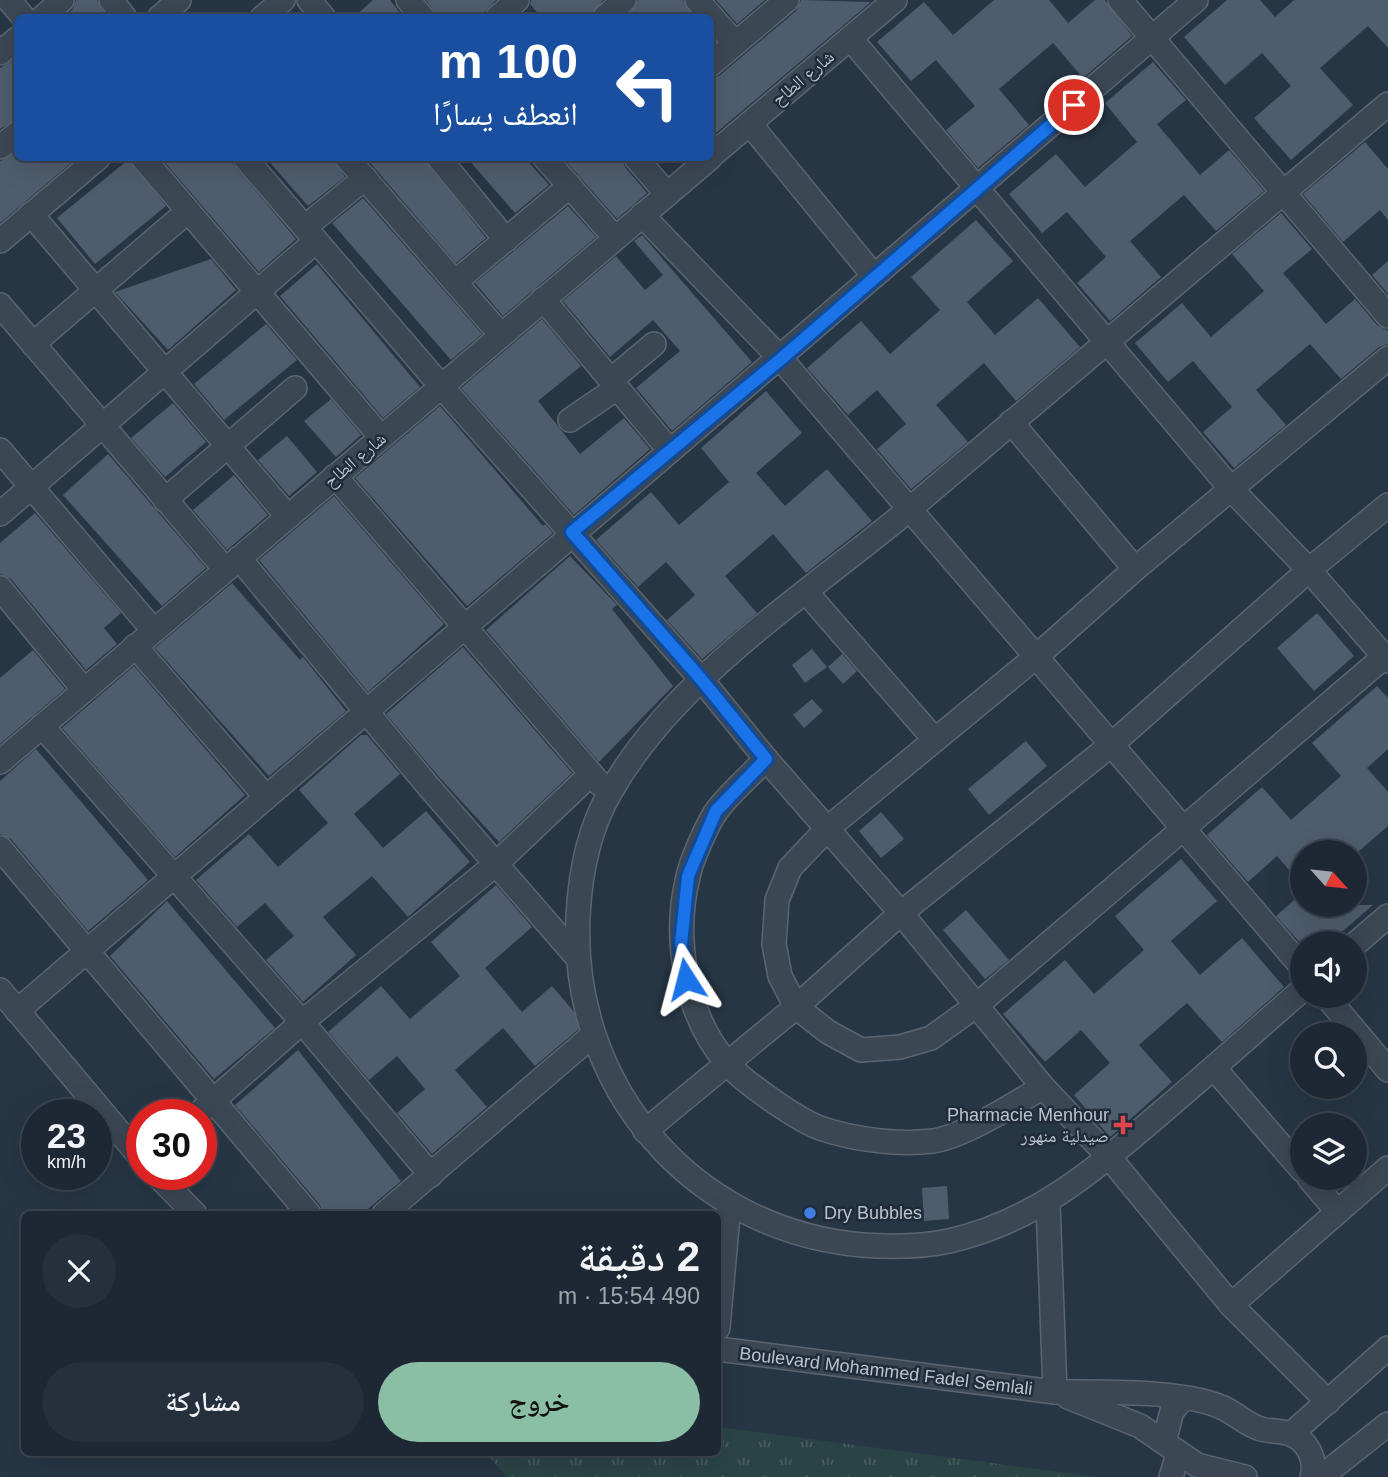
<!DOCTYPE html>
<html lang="ar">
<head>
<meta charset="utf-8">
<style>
	:root { --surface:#1d2834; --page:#25303c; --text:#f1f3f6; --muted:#a0a6ac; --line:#3b444f; --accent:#8abfa5 }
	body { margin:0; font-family:Arial,"Noto Naskh Arabic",sans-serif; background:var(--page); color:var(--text); direction:rtl; height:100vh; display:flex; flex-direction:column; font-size:26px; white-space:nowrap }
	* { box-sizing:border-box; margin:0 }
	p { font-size:23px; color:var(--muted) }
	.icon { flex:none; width:38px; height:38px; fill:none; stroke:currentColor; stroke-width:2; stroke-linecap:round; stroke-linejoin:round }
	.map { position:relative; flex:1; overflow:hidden; direction:ltr }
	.side { position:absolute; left:21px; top:1211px; width:700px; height:245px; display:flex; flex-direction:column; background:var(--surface); border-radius:10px; box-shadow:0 7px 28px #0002,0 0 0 2px var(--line); direction:rtl }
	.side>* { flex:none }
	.guide { position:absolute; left:14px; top:14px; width:700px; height:147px; border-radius:10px; box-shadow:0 7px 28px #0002,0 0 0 2px var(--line); direction:rtl; background:#1a4fa0; color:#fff; overflow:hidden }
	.needle { width:46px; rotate:117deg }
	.controls { position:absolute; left:1290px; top:840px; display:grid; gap:14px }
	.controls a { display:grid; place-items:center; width:77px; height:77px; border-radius:50%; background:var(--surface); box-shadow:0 7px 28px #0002,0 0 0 2px var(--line); font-size:35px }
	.speed { position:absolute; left:21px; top:1099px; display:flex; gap:14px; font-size:35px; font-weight:700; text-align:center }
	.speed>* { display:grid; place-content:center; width:91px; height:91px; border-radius:50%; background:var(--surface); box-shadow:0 7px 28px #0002,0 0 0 2px var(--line); line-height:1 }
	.speed small { font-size:18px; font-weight:400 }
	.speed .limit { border:10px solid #d22; background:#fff; color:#111 }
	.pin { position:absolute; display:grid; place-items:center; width:60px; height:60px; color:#fff; margin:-30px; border:4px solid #fff; border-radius:50%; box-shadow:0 2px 7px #0007 }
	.me { position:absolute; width:77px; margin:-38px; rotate:351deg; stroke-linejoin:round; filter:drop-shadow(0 0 5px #0008) }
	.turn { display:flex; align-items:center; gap:24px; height:147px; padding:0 21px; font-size:32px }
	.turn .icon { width:91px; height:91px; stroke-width:2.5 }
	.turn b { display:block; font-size:49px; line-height:60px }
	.round { display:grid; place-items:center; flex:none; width:74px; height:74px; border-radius:37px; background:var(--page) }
	.headline { display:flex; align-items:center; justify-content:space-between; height:119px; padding:0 21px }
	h1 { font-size:42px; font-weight:600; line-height:52px }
	.primary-button { display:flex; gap:14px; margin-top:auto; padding:14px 21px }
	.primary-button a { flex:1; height:80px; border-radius:42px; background:var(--accent); color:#111; font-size:28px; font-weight:600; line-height:80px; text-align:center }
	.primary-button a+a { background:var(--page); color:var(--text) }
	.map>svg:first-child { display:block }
</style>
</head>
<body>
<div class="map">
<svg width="1388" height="1477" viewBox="0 0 1388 1477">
	<defs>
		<pattern id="grass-tufts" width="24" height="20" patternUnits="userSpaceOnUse" patternTransform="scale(1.75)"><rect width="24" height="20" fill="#2a4446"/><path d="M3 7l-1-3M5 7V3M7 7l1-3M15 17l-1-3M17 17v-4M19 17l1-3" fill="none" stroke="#475d60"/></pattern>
	</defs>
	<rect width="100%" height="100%" fill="#273645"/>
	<!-- grass -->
	<polygon fill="url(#grass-tufts)" points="718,1427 1097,1477 1098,1477 507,1477 486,1453 718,1452"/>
	<!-- building -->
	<g fill="#4e5d6e">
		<polygon points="76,0 97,0 107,18 63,18 72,10"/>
		<polygon points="373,0 390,0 404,18 353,18"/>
		<polygon points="426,0 496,0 479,18 439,18"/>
		<polygon points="531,0 603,0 590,18 542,18 530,4"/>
		<polygon points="638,0 683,0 694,18 634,18 630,13"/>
		<polygon points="716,0 765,0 737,24"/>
		<polygon points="801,0 871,2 710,138 710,79 719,76 796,11"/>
		<polygon points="994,0 1049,0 1068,23 1095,0 1105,0 1132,36 1083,78 1053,43 999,89 1029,125 978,168 946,130 975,106 936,60 911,81 877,42 924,2 953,35"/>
		<polygon points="1227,0 1260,0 1275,17 1294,0 1388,0 1388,48 1368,26 1320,68 1353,105 1291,160 1254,118 1291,86 1262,53 1225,85 1184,37"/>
		<polygon points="18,57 18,119 0,129 0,68"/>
		<polygon points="1153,62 1186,100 1157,124 1200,175 1229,150 1264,191 1216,231 1184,195 1130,241 1161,277 1110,321 1077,283 1106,257 1067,212 1042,233 1009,194 1056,154 1085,187 1137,142 1105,103"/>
		<polygon points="1365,142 1388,169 1388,220 1380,210 1343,242 1303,194"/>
		<polygon points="18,151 18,158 77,158 0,223 0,161"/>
		<polygon points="161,158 228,158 296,239 259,272"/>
		<polygon points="266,158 333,158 345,177 308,206"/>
		<polygon points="366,158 424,158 486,238 456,263"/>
		<polygon points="467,158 525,158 549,185 515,213"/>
		<polygon points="563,158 622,158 625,167 647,193 617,219"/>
		<polygon points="129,159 166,206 95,264 57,218"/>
		<polygon points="363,198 482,334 451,360 332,223"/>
		<polygon points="568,206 596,237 503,316 475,283"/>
		<polygon points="1281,213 1312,249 1283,273 1326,324 1355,299 1377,325 1388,331 1388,344 1379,347 1341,379 1310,344 1256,390 1286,425 1234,468 1203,432 1232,407 1193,361 1168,382 1135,343 1182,303 1211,337 1264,291 1232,254"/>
		<polygon points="976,220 1013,261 967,302 995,335 1038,298 1080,347 1016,401 984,363 936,405 968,442 911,489 877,449 906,424 877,390 848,415 807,368 861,321 890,354 940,310 911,277"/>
		<polygon points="642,235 752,362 672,431 636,388 680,351 653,320 610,357 563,301 616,256 645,290 663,275 634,241"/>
		<polygon points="211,259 236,290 168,350 115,292"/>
		<polygon points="1388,261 1388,294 1372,275"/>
		<polygon points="317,264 420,387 383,418 280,296"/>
		<polygon points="542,319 581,366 538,401 580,454 624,418 650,449 574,515 461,388"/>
		<polygon points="266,324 297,360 224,420 194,384"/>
		<polygon points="766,391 802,433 756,473 785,506 827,469 872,521 806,573 773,534 725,576 757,613 702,659 667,620 695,595 666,562 638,587 596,540 651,492 679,525 729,482 701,448"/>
		<polygon points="331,399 361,435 336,457 304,421"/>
		<polygon points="173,403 206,442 165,477 131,438"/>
		<polygon points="440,406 543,526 545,524 553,533 467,606 355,478"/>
		<polygon points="287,436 317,472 289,496 258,460"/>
		<polygon points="108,454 206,568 162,606 63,495"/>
		<polygon points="234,475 268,515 227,550 193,510"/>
		<polygon points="334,496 444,624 368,692 259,560"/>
		<polygon points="35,513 121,613 104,628 117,644 86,670 11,579 0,574 0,543"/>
		<polygon points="570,556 617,605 612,609 673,686 599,762 486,630"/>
		<polygon points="232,583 300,660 303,657 346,711 269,776 155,648"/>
		<polygon points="1317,613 1354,656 1314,691 1277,648"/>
		<polygon points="463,647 572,773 499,842 439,777 386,714"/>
		<polygon points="812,649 827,667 805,683 792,665"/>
		<polygon points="33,650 65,689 0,744 0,678"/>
		<polygon points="842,654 857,671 843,684 828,667"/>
		<polygon points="134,666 245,795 175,857 62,728"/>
		<polygon points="1377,686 1388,698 1388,749 1367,768 1388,792 1388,826 1358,852 1302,852 1302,885 1277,856 1248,882 1207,835 1262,787 1291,820 1341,776 1312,743"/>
		<polygon points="812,699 823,711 804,728 793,715"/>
		<polygon points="361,735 367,735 400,774 354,814 383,848 426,811 470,862 408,917 372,876 323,917 356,955 303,1002 266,960 294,936 265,903 237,927 196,880 249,834 278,867 328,823 299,790"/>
		<polygon points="1026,741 1047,766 989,815 968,789"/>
		<polygon points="36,749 148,880 88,931 11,839 0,834 0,781"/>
		<polygon points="881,812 904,839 881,858 859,831"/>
		<polygon points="1181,859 1217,901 1171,941 1200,975 1242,938 1284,987 1222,1042 1187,1003 1139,1045 1172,1082 1110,1137 1074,1095 1110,1063 1081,1030 1045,1062 1003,1014 1065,960 1094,994 1144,950 1115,916"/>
		<polygon points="496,885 532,927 485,968 522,1012 552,986 575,1013 579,1029 535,1066 503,1028 455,1070 487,1107 432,1154 397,1113 425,1089 397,1056 369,1080 328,1032 381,986 410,1019 460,976 431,942"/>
		<polygon points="1302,893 1302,905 1373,905 1329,943 1302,945 1276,916"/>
		<polygon points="167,901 275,1028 214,1079 110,956"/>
		<polygon points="966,910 1009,960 985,979 943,930"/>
		<polygon points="298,1050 401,1181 362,1214 323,1214 320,1205 235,1105"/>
		<polygon points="947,1186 949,1219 924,1221 922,1188"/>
	</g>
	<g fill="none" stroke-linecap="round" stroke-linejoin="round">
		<defs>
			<g id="minor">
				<polyline points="9,0 24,18"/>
				<polyline points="111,0 125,18"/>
				<polyline points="309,0 324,18"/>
				<polyline points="408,0 423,18"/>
				<polyline points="697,0 735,43"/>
				<polyline points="1120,0 1388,316"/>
				<polyline points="42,18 62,0"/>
				<polyline points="159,18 179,0"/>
				<polyline points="262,18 283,0"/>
				<polyline points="497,18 517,0"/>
				<polyline points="604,18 624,0"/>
				<polyline points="850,38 1233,491 1309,570 1388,661"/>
				<polyline points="0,53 18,38"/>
				<polyline points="710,65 787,0"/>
				<polyline points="750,124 874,276"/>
				<polyline points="0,147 18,133"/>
				<polyline points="710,157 895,0"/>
				<polyline points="143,158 381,437"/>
				<polyline points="245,158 441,386 701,679 766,759 901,913 1043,1087 1109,1157 1231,1305 1328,1402"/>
				<polyline points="347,158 501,335"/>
				<polyline points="439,158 506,240"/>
				<polyline points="545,158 615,238"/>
				<polyline points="636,158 667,194"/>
				<polyline points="31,214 288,517"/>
				<polyline points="642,215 781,359 1302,967"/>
				<polyline points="305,227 365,178"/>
				<polyline points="0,241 98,158"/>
				<polyline points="455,282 570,186"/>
				<polyline points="543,299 670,451"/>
				<polyline points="0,305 225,569"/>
				<polyline points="33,344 188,211"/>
				<polyline points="611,380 654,344"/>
				<polyline points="570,420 617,388"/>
				<polyline points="1011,422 1135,569"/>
				<polyline points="0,450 154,631"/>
				<polyline points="335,476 600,784"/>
				<polyline points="165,500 295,388"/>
				<polyline points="0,514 316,241"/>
				<polyline points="239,558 429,787 576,956"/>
				<polyline points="0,588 84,690"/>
				<polyline points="807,593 935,740"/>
				<polyline points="135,646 266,797"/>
				<polyline points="1384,657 977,1005 931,1038 900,1047 861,1050 828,1032 796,1007 780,976 774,944 777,900 790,868 828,828 1037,656 1135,569 1388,358"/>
				<polyline points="42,726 302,1022 431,1175"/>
				<path d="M766,759C750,776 732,791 718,809C708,822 691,861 688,877C673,937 685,1015 727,1063C742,1081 800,1122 823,1129C856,1140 899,1145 933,1141C965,1136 1014,1104 1043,1087"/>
				<polyline points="0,762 710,158"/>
				<polyline points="0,848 309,1214"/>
				<polyline points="1354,945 1388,916"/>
				<polyline points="0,990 142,1159"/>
				<path d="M1302,990C1255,1031 1209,1072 1162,1112C1095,1169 1037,1221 949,1241C921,1247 890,1247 862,1245C691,1230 570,1086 578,917C580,874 589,828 611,791C676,676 811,592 912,507C1071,373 1229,238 1388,104"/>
				<polyline points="1326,996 1388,1070"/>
				<polyline points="17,1011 1196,0"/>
				<polyline points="1214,1068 1302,1170"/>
				<polyline points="197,1115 302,1022 496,864 591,774"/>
				<polyline points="645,1131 796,1007 901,913 1111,745 1309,570 1388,505"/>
				<polyline points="156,1174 195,1214"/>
				<polyline points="1309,1178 1337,1211"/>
				<polyline points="1048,1203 1055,1392"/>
				<polyline points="384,1214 593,1035"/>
				<polyline points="1231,1305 1388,1168"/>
				<polyline points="718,1328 729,1204"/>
				<path d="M718,1349L1055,1392C1098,1392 1183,1390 1221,1407C1234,1412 1244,1423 1258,1428C1268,1432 1280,1430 1290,1434C1307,1440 1317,1459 1312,1477"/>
				<polyline points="1068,1397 1140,1426 1197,1465 1245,1477"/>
				<polyline points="1291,1434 1388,1348"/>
				<polyline points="1164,1442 1172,1411 1183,1399"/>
				<polyline points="1171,1477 1178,1454"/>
				<polyline points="1321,1477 1388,1424"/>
			</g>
		</defs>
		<!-- minor casing -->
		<use href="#minor" stroke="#5b6571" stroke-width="26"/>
		<!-- minor -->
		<use href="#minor" stroke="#3c4754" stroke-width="23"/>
	</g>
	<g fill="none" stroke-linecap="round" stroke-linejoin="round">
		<defs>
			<polyline id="route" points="686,979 681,944 688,876 716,811 766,759 701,679 572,532 781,359 1074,105"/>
		</defs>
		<!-- route casing -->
		<use href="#route" stroke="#114b97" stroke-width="18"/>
		<!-- route -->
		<use href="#route" stroke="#1a73e8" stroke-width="12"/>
	</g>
	<!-- markers -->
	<path fill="#e0444e" stroke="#202c3a" stroke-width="2.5" d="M1119.5 1114.5h7v7h7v7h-7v7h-7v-7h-7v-7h7z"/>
	<circle fill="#3f7fe0" stroke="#202c3a" stroke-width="2.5" cx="810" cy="1213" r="7"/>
	<g text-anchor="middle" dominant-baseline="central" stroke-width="5" stroke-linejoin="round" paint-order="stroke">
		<!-- street labels -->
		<g font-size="18" fill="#bac2cd" stroke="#202c3a">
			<text transform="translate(803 78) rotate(-40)">شارع الطاح</text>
			<text transform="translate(355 460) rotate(-40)">شارع الطاح</text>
			<text transform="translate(886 1371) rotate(7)">Boulevard Mohammed Fadel Semlali</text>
		</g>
		<!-- poi labels -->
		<g font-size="18" fill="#bac2cd" stroke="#202c3a" text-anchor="end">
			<text x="1109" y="1115">Pharmacie Menhour<tspan x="1109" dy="21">صيدلية منهور</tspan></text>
			<text x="824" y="1213" text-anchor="start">Dry Bubbles</text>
		</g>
	</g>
</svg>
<div class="controls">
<a><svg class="needle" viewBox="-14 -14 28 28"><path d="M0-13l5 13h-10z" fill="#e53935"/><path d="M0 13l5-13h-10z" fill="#a0a6ac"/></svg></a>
<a><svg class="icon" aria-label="sound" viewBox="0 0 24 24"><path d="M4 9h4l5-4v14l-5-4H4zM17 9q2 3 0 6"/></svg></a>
<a><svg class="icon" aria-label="search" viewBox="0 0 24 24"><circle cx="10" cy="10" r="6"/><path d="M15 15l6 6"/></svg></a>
<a><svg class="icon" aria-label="layers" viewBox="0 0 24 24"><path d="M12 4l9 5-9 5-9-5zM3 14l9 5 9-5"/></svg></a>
</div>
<div class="speed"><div>23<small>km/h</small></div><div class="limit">30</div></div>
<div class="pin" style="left:1074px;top:105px;background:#d93025"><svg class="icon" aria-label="arrive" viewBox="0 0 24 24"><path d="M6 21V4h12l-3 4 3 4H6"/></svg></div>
<svg class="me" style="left:686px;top:979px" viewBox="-20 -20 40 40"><path d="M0-17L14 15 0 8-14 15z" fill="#1a73e8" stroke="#fff" stroke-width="4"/></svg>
<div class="guide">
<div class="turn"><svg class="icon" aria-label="left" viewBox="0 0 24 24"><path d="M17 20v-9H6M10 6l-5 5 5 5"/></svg><div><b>100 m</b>انعطف يسارًا</div></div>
</div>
<section class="side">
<div class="headline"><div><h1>2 دقيقة</h1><p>490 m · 15:54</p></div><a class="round"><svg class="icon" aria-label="close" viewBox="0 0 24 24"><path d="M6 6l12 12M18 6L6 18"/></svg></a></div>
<div class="primary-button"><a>خروج</a><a>مشاركة</a></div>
</section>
</div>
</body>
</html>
